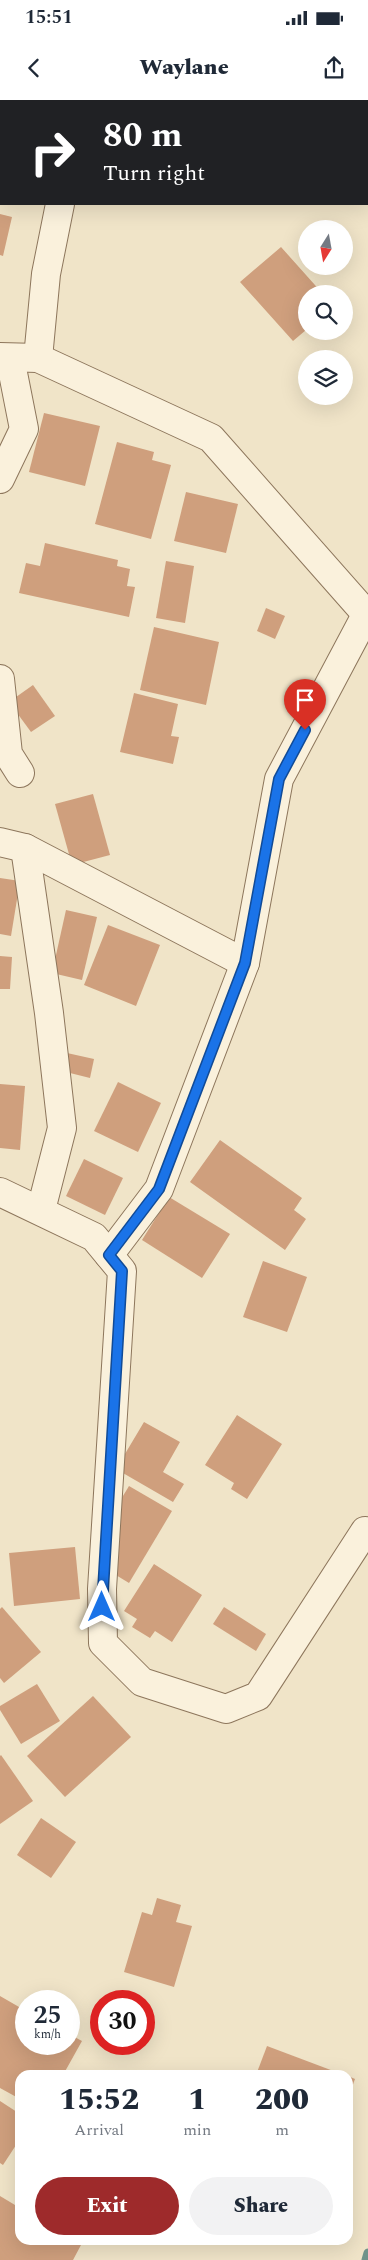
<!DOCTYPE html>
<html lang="en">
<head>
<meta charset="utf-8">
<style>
	:root { --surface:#fff; --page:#f2f2f3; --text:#1f2937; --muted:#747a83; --accent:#9e2a2b }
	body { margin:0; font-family:Spectral,serif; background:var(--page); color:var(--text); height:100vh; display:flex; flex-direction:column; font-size:19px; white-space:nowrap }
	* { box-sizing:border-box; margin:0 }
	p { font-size:16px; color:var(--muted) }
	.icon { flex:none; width:28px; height:28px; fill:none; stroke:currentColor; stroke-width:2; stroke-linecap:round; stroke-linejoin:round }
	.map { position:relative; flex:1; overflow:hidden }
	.panel { position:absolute; left:15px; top:1970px; width:338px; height:175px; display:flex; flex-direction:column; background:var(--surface); border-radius:15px; box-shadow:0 5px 20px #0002 }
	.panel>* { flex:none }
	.hud { position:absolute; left:0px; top:0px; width:369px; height:105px; box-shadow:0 5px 20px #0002; background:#202124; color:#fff; overflow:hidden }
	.needle { width:32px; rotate:191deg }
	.buttons { position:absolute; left:298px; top:120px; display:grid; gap:10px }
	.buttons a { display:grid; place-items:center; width:55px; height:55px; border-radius:50%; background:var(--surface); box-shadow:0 5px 20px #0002; font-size:25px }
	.speed { position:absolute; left:15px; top:1890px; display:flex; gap:10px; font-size:25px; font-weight:700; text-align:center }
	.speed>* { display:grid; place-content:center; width:65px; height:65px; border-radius:50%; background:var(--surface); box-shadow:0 5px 20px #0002; line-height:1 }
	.speed small { font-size:12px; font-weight:400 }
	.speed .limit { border:8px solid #d22; background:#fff; color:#111 }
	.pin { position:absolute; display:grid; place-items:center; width:42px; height:42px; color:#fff; margin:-51px -21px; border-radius:50% 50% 50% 0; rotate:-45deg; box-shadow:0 0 5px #0007 }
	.pin .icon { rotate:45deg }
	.me { position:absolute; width:55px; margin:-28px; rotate:0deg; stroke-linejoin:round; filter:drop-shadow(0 0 4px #0008) }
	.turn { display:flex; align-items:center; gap:18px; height:105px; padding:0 20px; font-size:22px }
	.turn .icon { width:65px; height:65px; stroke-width:2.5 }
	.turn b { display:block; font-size:35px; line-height:42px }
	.eta { display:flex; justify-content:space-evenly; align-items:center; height:85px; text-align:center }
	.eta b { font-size:30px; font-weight:800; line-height:35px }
	.button { display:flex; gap:10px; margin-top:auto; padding:10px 20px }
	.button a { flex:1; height:58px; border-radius:30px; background:var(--accent); color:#fff; font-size:20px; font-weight:800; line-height:58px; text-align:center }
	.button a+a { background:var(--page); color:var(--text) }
	.status { display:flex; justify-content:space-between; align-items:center; height:35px; padding:0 25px; background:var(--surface); direction:ltr }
	.status svg { height:14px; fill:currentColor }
	header { display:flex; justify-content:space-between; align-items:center; height:65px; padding:0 20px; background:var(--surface); font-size:22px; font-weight:800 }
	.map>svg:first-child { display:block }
</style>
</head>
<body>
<div class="status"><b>15:51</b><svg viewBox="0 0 49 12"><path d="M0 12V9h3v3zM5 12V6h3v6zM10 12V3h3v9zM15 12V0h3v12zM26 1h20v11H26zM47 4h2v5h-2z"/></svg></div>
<header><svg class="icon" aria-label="back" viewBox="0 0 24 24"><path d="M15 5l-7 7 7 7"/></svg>Waylane<svg class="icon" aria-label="share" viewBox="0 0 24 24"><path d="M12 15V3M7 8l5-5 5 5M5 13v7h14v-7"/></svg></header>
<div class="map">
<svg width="368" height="2160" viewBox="0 0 368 2160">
	<rect width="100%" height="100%" fill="#f0e4c8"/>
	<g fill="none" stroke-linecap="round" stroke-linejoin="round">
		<!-- stream -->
		<polyline stroke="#6f938a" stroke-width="9" points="366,2160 368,2153"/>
	</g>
	<!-- building -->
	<g fill="#cf9f7d">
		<polygon points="0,114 12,117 3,156 0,155"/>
		<polygon points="281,147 323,194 306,194 306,230 293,241 240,182"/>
		<polygon points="44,313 100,326 85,386 29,372"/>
		<polygon points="117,342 154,352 152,360 171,365 151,439 95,424"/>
		<polygon points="186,392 238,404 226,453 174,441"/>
		<polygon points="45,443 118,460 117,466 130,469 127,486 135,487 129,517 19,493 26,463 40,466"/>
		<polygon points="166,461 194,466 185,523 156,518"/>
		<polygon points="266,508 285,516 275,539 257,531"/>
		<polygon points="154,527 219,542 206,605 140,590"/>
		<polygon points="33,585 55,616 31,632 9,602"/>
		<polygon points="134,593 178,604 171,636 179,637 173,664 120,652"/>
		<polygon points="93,694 110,755 72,765 55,704"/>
		<polygon points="0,778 20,781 11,836 0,834"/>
		<polygon points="66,810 97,817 82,880 52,873"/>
		<polygon points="108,825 160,845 136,906 84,885"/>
		<polygon points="0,856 12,857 10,889 0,889"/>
		<polygon points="67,953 94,959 90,978 62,971"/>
		<polygon points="118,982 161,1003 138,1052 94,1031"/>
		<polygon points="0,984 25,986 20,1050 0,1048"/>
		<polygon points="220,1040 302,1098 294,1110 306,1119 285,1150 190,1082"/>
		<polygon points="84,1059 123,1078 105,1115 66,1096"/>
		<polygon points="169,1097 230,1134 202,1178 142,1140"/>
		<polygon points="263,1161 307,1177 287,1232 243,1217"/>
		<polygon points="237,1315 282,1344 247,1399 231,1389 234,1383 205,1365"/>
		<polygon points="144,1322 180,1342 163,1372 184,1384 173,1402 116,1369"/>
		<polygon points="129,1386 172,1411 129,1483 111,1472 109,1419"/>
		<polygon points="75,1447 80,1499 14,1506 9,1453"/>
		<polygon points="154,1464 202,1495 172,1542 155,1531 150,1538 132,1527 137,1519 124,1511"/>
		<polygon points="2,1507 41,1552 4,1583 0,1578 0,1509"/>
		<polygon points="224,1507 266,1534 256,1551 213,1524"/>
		<polygon points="37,1584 60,1621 21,1644 0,1610 0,1606"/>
		<polygon points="93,1596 131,1637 65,1697 27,1656"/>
		<polygon points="1,1655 33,1701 0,1724 0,1656"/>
		<polygon points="41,1718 76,1742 51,1778 17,1755"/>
		<polygon points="157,1798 181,1805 176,1822 192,1826 174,1887 124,1872 142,1812 152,1815"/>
		<polygon points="0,1896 26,1911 26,1944 69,1944 69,1934 82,1941 63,1975 20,1975 20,1999 0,1988"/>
		<polygon points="267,1946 344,1975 256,1975"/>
		<polygon points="348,1976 355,1979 348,1998"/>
		<polygon points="0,2001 20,2014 20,2039 3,2065 0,2063"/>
		<polygon points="0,2096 20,2108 20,2140 73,2140 81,2145 73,2160 0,2160"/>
	</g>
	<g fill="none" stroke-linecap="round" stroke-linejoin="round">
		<defs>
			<g id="minor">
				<polyline points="90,1 91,0"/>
				<polyline points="0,257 38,258 211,338 368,516"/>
				<polyline points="38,258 46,174 60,104"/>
				<polyline points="0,379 24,329 10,258"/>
				<polyline points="0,579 8,654 20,673"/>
				<polyline points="0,742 25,748 245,863"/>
				<polyline points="25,748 49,913 62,1028 41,1110"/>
				<polyline points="0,1092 94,1137 122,1171 102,1489 103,1543 142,1582 226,1609 258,1596 365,1431"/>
				<polyline points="109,1155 159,1089 245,863 279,679 366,515"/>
			</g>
		</defs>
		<!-- minor casing -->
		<use href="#minor" stroke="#8d765c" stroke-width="30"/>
		<!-- minor -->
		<use href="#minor" stroke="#faf1dc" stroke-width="28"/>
	</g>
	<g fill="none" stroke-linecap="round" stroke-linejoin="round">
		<defs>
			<polyline id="route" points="102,1507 122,1171 109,1155 159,1089 245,863 279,679 305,630"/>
		</defs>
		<!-- route casing -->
		<use href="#route" stroke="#114b97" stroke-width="12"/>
		<!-- route -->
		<use href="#route" stroke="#1a73e8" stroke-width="9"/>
	</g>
</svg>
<div class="buttons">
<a><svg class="needle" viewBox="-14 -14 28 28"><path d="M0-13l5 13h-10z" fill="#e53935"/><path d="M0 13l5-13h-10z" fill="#747a83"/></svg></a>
<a><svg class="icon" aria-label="search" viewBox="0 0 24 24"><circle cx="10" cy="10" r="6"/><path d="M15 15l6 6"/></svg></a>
<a><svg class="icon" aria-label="layers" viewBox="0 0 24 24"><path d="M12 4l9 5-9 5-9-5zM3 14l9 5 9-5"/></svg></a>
</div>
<div class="speed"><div>25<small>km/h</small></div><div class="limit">30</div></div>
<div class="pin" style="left:305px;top:630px;background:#d93025"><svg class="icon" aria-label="arrive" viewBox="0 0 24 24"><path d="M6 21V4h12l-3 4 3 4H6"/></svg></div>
<svg class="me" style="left:102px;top:1507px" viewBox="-20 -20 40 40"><path d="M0-17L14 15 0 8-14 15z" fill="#1a73e8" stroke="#fff" stroke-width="4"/></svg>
<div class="hud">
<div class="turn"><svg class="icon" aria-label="right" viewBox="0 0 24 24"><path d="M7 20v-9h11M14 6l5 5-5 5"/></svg><div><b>80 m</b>Turn right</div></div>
</div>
<section class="panel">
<div class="eta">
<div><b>15:52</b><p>Arrival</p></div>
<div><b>1</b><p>min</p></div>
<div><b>200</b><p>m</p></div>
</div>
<div class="button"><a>Exit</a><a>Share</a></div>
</section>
</div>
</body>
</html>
